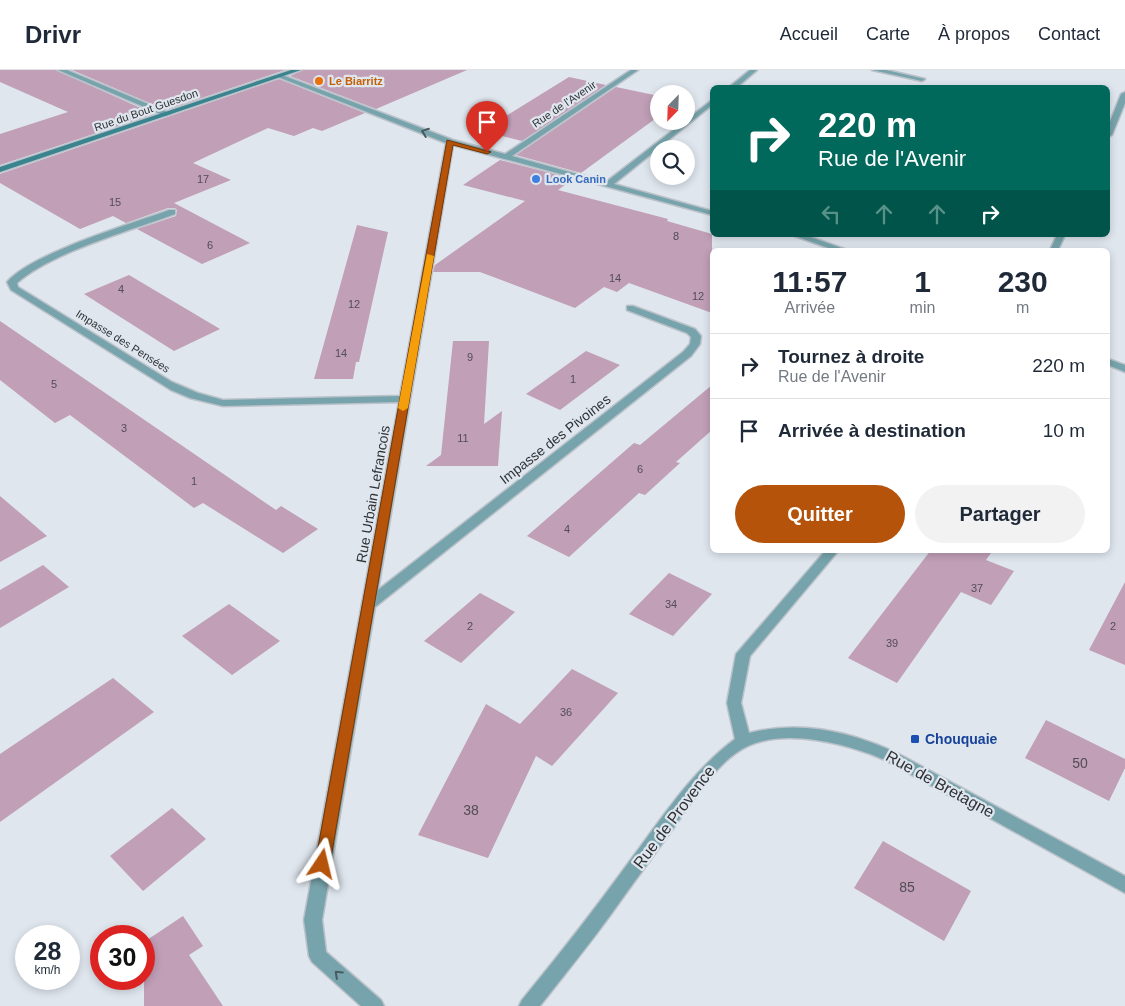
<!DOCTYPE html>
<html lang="fr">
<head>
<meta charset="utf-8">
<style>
	:root { --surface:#fff; --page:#f2f2f3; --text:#1f2937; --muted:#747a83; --line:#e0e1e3; --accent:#b45309 }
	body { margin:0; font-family:Arial,sans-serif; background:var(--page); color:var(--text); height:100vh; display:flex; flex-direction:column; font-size:19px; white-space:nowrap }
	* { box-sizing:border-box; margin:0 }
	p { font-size:16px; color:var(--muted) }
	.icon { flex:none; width:28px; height:28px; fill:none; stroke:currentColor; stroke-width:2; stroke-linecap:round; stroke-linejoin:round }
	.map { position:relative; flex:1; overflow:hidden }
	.drawer { position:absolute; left:710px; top:178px; width:400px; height:305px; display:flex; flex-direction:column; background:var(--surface); border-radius:8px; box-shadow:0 2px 8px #0003 }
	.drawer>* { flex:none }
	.hud { position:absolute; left:710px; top:15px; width:400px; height:152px; border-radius:8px; box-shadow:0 2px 8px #0003; background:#00695c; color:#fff; overflow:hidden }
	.needle { width:32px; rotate:203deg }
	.tools { position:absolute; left:650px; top:15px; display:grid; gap:10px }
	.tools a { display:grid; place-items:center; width:45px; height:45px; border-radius:50%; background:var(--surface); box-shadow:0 2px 8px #0003; font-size:25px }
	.speed { position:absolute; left:15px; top:855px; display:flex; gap:10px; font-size:25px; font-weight:700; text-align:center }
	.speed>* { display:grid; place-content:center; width:65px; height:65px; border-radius:50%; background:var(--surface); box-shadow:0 2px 8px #0003; line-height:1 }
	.speed small { font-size:12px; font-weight:400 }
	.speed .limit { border:8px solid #d22; background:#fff; color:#111 }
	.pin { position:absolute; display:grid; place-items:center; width:42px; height:42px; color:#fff; margin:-51px -21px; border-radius:50% 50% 50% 0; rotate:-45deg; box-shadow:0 0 5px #0007 }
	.pin .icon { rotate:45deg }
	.me { position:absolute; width:55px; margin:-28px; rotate:10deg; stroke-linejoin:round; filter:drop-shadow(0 0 4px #0008) }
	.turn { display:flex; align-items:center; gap:18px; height:105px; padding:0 25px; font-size:22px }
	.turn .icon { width:65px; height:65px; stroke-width:2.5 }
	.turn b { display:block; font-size:35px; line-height:42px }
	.lanes { display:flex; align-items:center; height:48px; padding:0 25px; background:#0003; justify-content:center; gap:25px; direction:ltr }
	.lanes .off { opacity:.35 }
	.eta { display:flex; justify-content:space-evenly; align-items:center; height:85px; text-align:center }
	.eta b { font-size:30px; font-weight:600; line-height:35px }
	.cta { display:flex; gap:10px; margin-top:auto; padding:10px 25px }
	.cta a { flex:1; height:58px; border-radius:30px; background:var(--accent); color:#fff; font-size:20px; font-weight:600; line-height:58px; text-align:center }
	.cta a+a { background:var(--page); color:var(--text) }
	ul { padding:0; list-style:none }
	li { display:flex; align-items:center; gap:15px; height:65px; padding:0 25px; border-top:1px solid var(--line) }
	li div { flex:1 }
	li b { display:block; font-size:19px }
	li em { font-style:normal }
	header { display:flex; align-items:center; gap:30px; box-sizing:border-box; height:70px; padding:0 25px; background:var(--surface); border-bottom:1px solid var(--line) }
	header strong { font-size:24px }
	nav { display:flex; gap:28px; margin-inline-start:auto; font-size:18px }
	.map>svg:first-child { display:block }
</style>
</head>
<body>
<header>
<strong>Drivr</strong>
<nav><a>Accueil</a><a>Carte</a><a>À propos</a><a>Contact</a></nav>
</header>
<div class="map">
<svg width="1125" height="936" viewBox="0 0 1125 936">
	<rect width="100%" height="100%" fill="#dfe6ee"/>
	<!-- building -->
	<g fill="#c09fb7">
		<polygon points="0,0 56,0 154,44 0,95 0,64 68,42 0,12"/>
		<polygon points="72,0 285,0 166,40"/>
		<polygon points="303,0 467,0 376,39 290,6"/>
		<polygon points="569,7 606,15 522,71 482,61"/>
		<polygon points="279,9 365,43 322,61 313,58 294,66 268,58 193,93 231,110 174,133 250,173 202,194 137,159 176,146 177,140 175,138 168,138 126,153 113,146 80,159 0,113 0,104"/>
		<polygon points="616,17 659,26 659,46 581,103 516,85"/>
		<polygon points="500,90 573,109 558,120 668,149 667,151 712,164 712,243 629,213 617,222 604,217 575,238 480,202 433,202 435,195 525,131 463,115"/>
		<polygon points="357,155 388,162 359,292 356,292 353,309 314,309"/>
		<polygon points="129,205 220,259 174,281 84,224"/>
		<polygon points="0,251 276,440 281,436 318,459 283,483 203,433 194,438 70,345 55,353 0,310"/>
		<polygon points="453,271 489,271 484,354 502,341 498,396 426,396 441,385"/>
		<polygon points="586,281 620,295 560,340 526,324"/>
		<polygon points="712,315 712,360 676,392 680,393 645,425 639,423 569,487 527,466 634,373 640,375"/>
		<polygon points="0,426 47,466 0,492"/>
		<polygon points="931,480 993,480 986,490 1014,501 991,535 961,522 897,613 848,588"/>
		<polygon points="43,495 69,517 0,558 0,520"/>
		<polygon points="669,503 712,524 673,566 629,544"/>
		<polygon points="1125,512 1125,595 1089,580"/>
		<polygon points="480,523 515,542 461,593 424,571"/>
		<polygon points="229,534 280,571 232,605 182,566"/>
		<polygon points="572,599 618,623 552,696 536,686 488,788 418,765 486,634 520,654"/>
		<polygon points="113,608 154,642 0,752 0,684"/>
		<polygon points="1046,650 1125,689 1125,698 1109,731 1025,688"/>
		<polygon points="172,738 206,769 143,821 110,786"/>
		<polygon points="883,771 971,821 944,871 854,818"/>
		<polygon points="183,846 203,876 189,885 223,936 144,936 144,872"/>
	</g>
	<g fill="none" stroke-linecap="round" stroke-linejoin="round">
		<defs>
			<g id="street">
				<polygon points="58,0 67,0 172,44 165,46"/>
				<path d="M631,0H638L512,86L606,112L712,30V35L614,114L712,141V145L453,75L378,520L683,282L690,274L691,267L687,263L627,240V236H633L695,259L701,266L700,274L691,286L375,537L322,850L326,882L381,930L384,936H361L312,892L309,886L304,850L399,332L223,336L190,328L171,320L11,220L7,212C32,183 131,154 169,140H175V144C130,161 52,182 17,213L18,217L172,312L198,323L223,330L400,326L446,73L278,7V5H282L453,70L505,84Z"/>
				<polygon points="750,0 757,0 736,18 728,18"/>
				<polygon points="872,0 886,0 925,9 922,11"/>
				<polygon points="1125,22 1125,33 1112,65 1108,67 1108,57 1121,24"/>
				<polygon points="792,165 805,165 847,180 834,180"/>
				<polygon points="1057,165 1065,165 1058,180 1050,180"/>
				<polygon points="1108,289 1125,295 1125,302 1108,295"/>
				<path d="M826,480H839L750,586L741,633L749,663C800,650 848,661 895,682L1125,806V823L885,690C848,674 787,658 748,676C718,689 689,736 670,763C651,789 631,816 612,843C589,875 564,905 540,936H519L522,930C559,885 595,839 629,792C662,748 691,702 735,669L727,633L736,584Z"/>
			</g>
			<polygon id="secondary" points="291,0 301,0 0,102 0,97"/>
		</defs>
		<!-- street casing -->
		<use href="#street" stroke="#bcc2c9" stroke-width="3"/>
		<!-- secondary casing -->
		<use href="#secondary" stroke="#bcc2c9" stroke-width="3"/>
		<!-- street -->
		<use href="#street" fill="#77a4ac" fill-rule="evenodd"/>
		<!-- secondary -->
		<use href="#secondary" fill="#3a848f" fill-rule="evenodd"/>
	</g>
	<!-- one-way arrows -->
	<defs><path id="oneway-chevron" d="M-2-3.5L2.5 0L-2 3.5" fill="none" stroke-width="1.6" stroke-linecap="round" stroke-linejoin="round" transform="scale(1.25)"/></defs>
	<g stroke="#485a5f">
		<use href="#oneway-chevron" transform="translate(425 62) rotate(-159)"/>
		<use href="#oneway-chevron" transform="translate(338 904) rotate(-137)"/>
	</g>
	<!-- route -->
	<polygon fill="#b45309" stroke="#753606" points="447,70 491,82 487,84 453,75 330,794 328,799 322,801 317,799 315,794"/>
	<!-- slow -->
	<polygon fill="#f59e0b" points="427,184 434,186 408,338 403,341 398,338"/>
	<!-- markers -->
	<circle fill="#e8710a" stroke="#dfe6ee" stroke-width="2" cx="319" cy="11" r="5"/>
	<circle fill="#3f7fe0" stroke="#dfe6ee" stroke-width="2" cx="536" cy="109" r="5"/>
	<rect fill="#1a4fb4" stroke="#dfe6ee" stroke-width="2" x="910" y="664" width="10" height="10" rx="2.5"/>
	<g text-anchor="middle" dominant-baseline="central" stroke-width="4.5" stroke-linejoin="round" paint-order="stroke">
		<!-- far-food labels -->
		<g font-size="11" font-weight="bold" fill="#c56008" stroke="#dfe6ee" text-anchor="start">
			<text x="329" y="11">Le Biarritz</text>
		</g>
		<!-- far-street labels -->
		<g font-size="11" fill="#2f3235" stroke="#dfe6ee">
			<text transform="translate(564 34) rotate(-34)">Rue de l'Avenir</text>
			<text transform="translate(146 40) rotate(-19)">Rue du Bout Guesdon</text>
			<text transform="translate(123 271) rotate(32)">Impasse des Pensées</text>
		</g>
		<!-- number labels -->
		<g font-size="11" fill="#534d56">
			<text x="203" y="109">17</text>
			<text x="115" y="132">15</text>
			<text x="676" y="166">8</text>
			<text x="210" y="175">6</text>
			<text x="615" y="208">14</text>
			<text x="121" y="219">4</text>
			<text x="698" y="226">12</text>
			<text x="354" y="234">12</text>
			<text x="341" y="283">14</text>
			<text x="470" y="287">9</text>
			<text x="573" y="309">1</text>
			<text x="54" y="314">5</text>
			<text x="124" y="358">3</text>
			<text x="463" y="368">11</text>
			<text x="640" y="399">6</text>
			<text x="194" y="411">1</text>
			<text x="567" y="459">4</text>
			<text x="977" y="518">37</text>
			<text x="671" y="534">34</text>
			<text x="470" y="556">2</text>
			<text x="1113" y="556">2</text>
			<text x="892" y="573">39</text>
			<text x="566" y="642">36</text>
		</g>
		<!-- far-shop labels -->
		<g font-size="11" font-weight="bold" fill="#366cbe" stroke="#dfe6ee" text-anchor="start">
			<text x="546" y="109">Look Canin</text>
		</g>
		<!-- street labels -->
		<g font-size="14" fill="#2f3235" stroke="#dfe6ee">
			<text transform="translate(555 369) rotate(-38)">Impasse des Pivoines</text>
			<text transform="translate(373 424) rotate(-80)">Rue Urbain Lefrancois</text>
		</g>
		<!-- transit labels -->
		<g font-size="14" font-weight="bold" fill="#164399" stroke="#dfe6ee" text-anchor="start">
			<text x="925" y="669">Chouquaie</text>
		</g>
		<!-- near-number labels -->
		<g font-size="14" fill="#534d56">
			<text x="1080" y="693">50</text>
			<text x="471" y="740">38</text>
			<text x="907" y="817">85</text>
		</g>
		<!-- near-street labels -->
		<g font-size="16" fill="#2f3235" stroke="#dfe6ee">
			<text transform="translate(940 714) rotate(29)">Rue de Bretagne</text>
			<text transform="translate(674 747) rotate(-53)">Rue de Provence</text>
		</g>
	</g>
</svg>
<div class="tools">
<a><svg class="needle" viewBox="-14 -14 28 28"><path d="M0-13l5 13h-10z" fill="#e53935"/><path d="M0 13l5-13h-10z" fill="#747a83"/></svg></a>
<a><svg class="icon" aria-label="search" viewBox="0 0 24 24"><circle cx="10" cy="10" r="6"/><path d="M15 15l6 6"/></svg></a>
</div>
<div class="speed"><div>28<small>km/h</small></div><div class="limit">30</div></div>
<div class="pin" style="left:487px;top:82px;background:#d93025"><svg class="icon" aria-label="arrive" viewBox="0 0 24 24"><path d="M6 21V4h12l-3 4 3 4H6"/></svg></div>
<svg class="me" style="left:322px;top:794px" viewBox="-20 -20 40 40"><path d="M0-17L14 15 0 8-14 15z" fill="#b45309" stroke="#fff" stroke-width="4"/></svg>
<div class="hud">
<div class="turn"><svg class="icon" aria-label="right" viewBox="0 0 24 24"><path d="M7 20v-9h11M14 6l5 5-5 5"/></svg><div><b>220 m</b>Rue de l'Avenir</div></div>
<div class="lanes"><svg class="icon off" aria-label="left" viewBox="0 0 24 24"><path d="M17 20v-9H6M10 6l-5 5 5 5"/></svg><svg class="icon off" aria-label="ahead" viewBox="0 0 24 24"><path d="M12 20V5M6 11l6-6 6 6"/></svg><svg class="icon off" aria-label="ahead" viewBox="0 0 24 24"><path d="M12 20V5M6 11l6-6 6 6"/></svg><svg class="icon" aria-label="right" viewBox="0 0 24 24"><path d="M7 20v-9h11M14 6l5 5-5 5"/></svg></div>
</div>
<section class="drawer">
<div class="eta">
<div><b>11:57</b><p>Arrivée</p></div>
<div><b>1</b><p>min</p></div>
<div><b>230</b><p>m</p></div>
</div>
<ul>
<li><svg class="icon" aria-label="right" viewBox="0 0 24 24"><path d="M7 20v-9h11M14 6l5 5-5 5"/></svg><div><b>Tournez à droite</b><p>Rue de l'Avenir</p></div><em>220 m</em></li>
<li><svg class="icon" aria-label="arrive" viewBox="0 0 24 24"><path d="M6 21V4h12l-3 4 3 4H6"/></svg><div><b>Arrivée à destination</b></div><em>10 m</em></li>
</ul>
<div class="cta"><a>Quitter</a><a>Partager</a></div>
</section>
</div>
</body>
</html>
